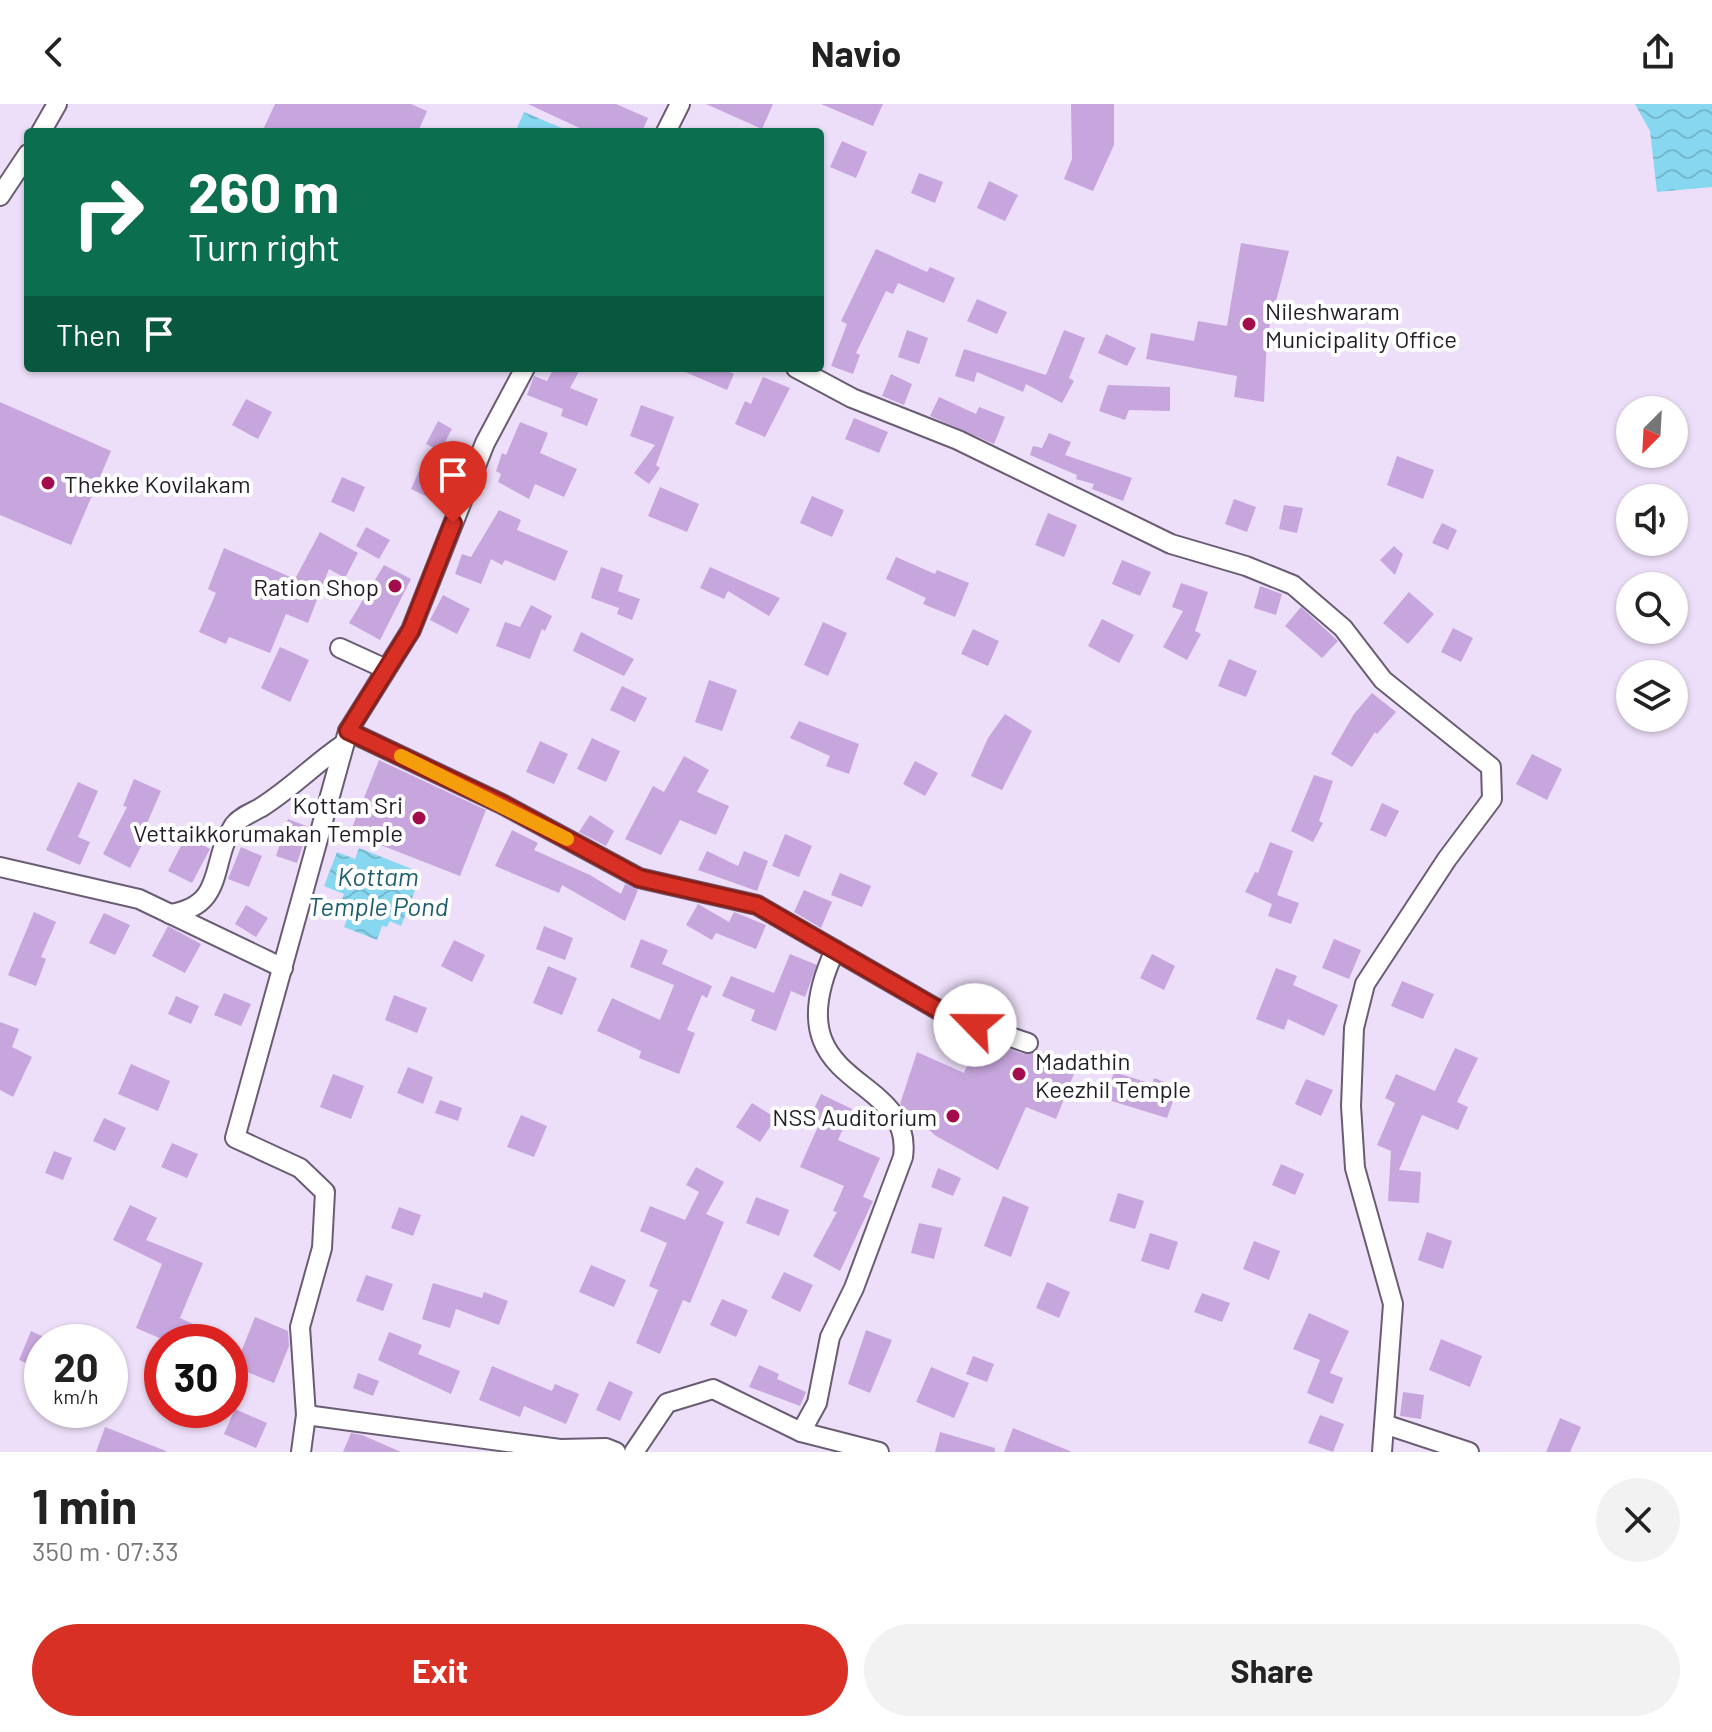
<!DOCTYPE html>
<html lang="en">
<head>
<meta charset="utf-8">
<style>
	:root { --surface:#fff; --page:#f2f2f2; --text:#222; --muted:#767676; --accent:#d93025 }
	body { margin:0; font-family:Barlow,sans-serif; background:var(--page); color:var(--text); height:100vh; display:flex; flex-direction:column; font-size:30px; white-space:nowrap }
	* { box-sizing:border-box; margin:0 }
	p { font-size:26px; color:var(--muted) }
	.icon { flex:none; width:44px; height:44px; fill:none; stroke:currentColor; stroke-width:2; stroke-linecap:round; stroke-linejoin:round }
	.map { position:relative; height:1348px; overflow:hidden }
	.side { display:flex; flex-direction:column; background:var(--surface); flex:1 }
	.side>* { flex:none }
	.hud { position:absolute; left:24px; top:24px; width:800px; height:244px; border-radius:8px; box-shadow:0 2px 6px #0004; background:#0b6e4f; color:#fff; overflow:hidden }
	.needle { width:52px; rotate:204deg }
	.controls { position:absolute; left:1616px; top:292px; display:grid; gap:16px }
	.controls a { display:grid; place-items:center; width:72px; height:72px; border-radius:50%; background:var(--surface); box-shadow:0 2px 6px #0004; font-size:40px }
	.speed { position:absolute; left:24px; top:1220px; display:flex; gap:16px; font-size:40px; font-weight:700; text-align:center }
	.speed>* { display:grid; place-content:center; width:104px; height:104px; border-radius:50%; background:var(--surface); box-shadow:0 2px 6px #0004; line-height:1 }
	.speed small { font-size:20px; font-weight:400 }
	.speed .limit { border:12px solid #d22; background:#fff; color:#111 }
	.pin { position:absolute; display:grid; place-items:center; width:68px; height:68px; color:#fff; margin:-82px -34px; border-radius:50% 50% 50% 0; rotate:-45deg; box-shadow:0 0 8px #0007 }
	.pin .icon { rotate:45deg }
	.me { position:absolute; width:88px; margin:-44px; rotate:293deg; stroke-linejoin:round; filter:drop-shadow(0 0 6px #0008) }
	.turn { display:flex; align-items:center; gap:28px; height:168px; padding:0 32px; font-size:36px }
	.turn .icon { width:104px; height:104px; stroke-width:2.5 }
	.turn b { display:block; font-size:56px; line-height:68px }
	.then { display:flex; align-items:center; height:76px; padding:0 32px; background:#0003; gap:16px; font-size:30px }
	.round { display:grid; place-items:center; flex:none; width:84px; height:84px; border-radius:42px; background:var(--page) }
	.summary { display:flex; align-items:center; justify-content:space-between; height:136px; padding:0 32px }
	h1 { font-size:48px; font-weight:700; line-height:60px }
	.button { display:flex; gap:16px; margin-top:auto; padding:16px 32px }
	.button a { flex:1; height:92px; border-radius:48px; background:var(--accent); color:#fff; font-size:32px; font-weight:700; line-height:92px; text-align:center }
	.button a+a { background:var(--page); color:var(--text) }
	header { display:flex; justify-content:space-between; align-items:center; height:104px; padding:0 32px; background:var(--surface); font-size:36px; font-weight:700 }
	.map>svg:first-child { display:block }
</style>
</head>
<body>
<header><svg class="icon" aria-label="back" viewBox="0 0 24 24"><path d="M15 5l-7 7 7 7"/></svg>Navio<svg class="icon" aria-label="share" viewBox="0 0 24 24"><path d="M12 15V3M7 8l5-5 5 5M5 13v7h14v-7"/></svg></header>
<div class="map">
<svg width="1712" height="1348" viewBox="0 0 1712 1348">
	<defs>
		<pattern id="water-waves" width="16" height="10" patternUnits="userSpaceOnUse" patternTransform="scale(2)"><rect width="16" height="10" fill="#87d7f0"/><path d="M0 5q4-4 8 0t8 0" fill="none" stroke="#74b8ce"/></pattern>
	</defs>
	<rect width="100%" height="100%" fill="#eddff9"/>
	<!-- water -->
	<g fill="url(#water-waves)">
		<polygon points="1635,0 1712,0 1712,83 1657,88 1650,27"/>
		<polygon points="524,8 571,28 515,28"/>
		<polygon points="359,744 412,765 407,777 417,781 401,822 390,817 387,823 382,822 377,836 344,823 352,803 341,798 344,790 324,782 337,748 355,755"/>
	</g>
	<!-- building -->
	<g fill="#c7a6de">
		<polygon points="275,0 411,0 427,7 418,28 262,28"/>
		<polygon points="528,0 616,0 648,14 642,28 588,28"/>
		<polygon points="706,0 773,0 762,25"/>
		<polygon points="821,0 883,0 873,22"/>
		<polygon points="1071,0 1114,0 1114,41 1093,87 1064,75 1072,55"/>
		<polygon points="842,37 867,48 856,74 830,63"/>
		<polygon points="919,69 943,78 935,99 911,89"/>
		<polygon points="989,77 1018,91 1005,117 977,104"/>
		<polygon points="1241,139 1289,147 1267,232 1264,298 1234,293 1237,272 1146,255 1151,229 1194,237 1198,217 1227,222"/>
		<polygon points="876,145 927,168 930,163 955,174 944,199 898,179 893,190 886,187 856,249 860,251 853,270 831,262 847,220 841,217"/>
		<polygon points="977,195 1007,208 997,230 967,217"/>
		<polygon points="907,226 928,234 919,260 898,253"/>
		<polygon points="1064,226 1085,234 1069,274 1074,277 1062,299 1026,280 1023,288 977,268 974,278 955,272 964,245 1046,271"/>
		<polygon points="1106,230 1136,244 1127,262 1098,249"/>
		<polygon points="554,264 581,264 570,284 598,295 587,322 561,312 563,305 527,291 534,272 547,277"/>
		<polygon points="676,264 721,264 734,270 727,286"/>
		<polygon points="891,270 912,280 904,301 882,292"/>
		<polygon points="763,273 790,284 765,333 735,320 745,297 751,300"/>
		<polygon points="1108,281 1170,283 1170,307 1129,306 1125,316 1099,307"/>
		<polygon points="939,293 976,310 979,303 1005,313 994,340 930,312"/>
		<polygon points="246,295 272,308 258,335 232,321"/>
		<polygon points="0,298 111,347 71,441 0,411"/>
		<polygon points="641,301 674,313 656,361 660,364 649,380 634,369 655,341 630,332"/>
		<polygon points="854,314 888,328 879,349 845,335"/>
		<polygon points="438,317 452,325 440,347 426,340"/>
		<polygon points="520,318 548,329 540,349 577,365 564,393 535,380 529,395 498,378 501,370 496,367 502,349 506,351"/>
		<polygon points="1049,329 1071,338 1065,351 1132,374 1123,397 1092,385 1094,380 1076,375 1077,371 1030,351 1033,342 1042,344"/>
		<polygon points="1397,352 1434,366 1423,395 1387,381"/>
		<polygon points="419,367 446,380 438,398 411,385"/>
		<polygon points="342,373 365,383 354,408 331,398"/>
		<polygon points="660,383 699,400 687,428 648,412"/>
		<polygon points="812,392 844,406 832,433 800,419"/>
		<polygon points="1234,395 1256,403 1247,428 1225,420"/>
		<polygon points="1284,401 1303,404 1297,429 1279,425"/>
		<polygon points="499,406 521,416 517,426 568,447 555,477 505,456 502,461 491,455 481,480 455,470 462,450 471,453"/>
		<polygon points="1048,409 1077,421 1064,453 1035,441"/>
		<polygon points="1442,419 1457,426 1448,446 1432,439"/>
		<polygon points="366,423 390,436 379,455 356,442"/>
		<polygon points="320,428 358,449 345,474 329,465 308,519 286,510 270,549 229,533 226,540 199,528 216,489 208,485 224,444 295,475"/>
		<polygon points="1394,442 1403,450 1395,471 1380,456"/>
		<polygon points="896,453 935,470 937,466 969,479 955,513 923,500 926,494 886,475"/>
		<polygon points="1122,456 1151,468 1140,492 1112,480"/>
		<polygon points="384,461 411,475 380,536 349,519"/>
		<polygon points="601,463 623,471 618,487 640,495 632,516 617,510 619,504 591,494"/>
		<polygon points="710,463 780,494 769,512 728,487 724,495 700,484"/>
		<polygon points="1181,479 1208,488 1195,527 1201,530 1187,556 1163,543 1183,507 1172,503"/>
		<polygon points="1260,482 1282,490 1276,511 1254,504"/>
		<polygon points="1409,488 1434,510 1408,540 1383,519"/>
		<polygon points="443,491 470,505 457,530 430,516"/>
		<polygon points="531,501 552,512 545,527 542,525 530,555 496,542 505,518 520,523"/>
		<polygon points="1301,503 1338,537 1322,554 1285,522"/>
		<polygon points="1102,515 1134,531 1119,559 1088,542"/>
		<polygon points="823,518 847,529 828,572 804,561"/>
		<polygon points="1453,524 1473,534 1461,558 1441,548"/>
		<polygon points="973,525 999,537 988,562 961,550"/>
		<polygon points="581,528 634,555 624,572 573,547"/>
		<polygon points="280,543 309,556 290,598 261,584"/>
		<polygon points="1229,555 1257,567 1246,593 1218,582"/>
		<polygon points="709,576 737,586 722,627 695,618"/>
		<polygon points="622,582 647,594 635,618 610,606"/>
		<polygon points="1372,589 1396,608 1377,630 1375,628 1352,663 1331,650 1354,610"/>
		<polygon points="1005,610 1032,627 1002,686 971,672 988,634"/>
		<polygon points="799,617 859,640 849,670 826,662 830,652 790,634"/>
		<polygon points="592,634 620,647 606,678 577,665"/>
		<polygon points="540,637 568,650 554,680 526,668"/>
		<polygon points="1532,650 1562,665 1547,696 1516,680"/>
		<polygon points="684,652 709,666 697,688 729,702 716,731 680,716 661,751 625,735 653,682 664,688"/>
		<polygon points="379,656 486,706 460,772 350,729"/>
		<polygon points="915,657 938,669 925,692 903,680"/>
		<polygon points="1314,671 1333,677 1319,717 1323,719 1313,738 1291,727"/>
		<polygon points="134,675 161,687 145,724 149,727 130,764 103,750 127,703 123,702"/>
		<polygon points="78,678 98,687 78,733 90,738 80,761 46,746"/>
		<polygon points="1382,699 1399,707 1386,733 1370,726"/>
		<polygon points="590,711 614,727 606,742 579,728"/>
		<polygon points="288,715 309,723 297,759 276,752"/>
		<polygon points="512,726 538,739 534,746 590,771 621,790 625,780 638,786 625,817 562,781 559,789 495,762"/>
		<polygon points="785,730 812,742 799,773 772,762"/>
		<polygon points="186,732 210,745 192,779 168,767"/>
		<polygon points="1270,738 1293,747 1277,791 1299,799 1291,820 1268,812 1272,800 1245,788 1255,768 1258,769"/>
		<polygon points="241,743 262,752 249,783 228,775"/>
		<polygon points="707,747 738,762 744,747 768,757 757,787 698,766"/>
		<polygon points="840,769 871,782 862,803 831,791"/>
		<polygon points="804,786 832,798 821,824 794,808"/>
		<polygon points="698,800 729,818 734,808 766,821 756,845 716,829 712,836 686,821"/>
		<polygon points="246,801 268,814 256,833 235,820"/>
		<polygon points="34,808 56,818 41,853 46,855 36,882 8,871"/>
		<polygon points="104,809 130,821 115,851 89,839"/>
		<polygon points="168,822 201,840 185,869 152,852"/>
		<polygon points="544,822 573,834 565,856 536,845"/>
		<polygon points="641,835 668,846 662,860 712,882 707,894 702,891 687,926 695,929 679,970 639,954 641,947 597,927 612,894 660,916 674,881 630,863"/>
		<polygon points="1334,835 1361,846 1349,875 1322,864"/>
		<polygon points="454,836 485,851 472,878 441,862"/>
		<polygon points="790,850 817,861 805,893 791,887 776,927 751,917 755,906 722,892 731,872 774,889"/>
		<polygon points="1152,850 1175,862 1164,886 1140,874"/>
		<polygon points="548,862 577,874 562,911 533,899"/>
		<polygon points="1276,864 1297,872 1293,881 1338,901 1324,932 1288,915 1284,926 1256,915"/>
		<polygon points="1402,877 1434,890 1423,915 1391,902"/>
		<polygon points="224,889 251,900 241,922 214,911"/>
		<polygon points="394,891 427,904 417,929 385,916"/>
		<polygon points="176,892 199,902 191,920 168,910"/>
		<polygon points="0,918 19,925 12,943 32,953 13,993 0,986"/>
		<polygon points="978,934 1024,950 1037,946 1077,962 1056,1015 1026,1003 998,1066 936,1032 900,1000 917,948 964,969"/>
		<polygon points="1455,944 1478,954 1457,998 1468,1003 1458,1026 1422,1011 1399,1066 1421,1068 1419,1099 1388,1097 1391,1047 1377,1041 1395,999 1385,994 1396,970 1435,987"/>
		<polygon points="131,960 170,977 158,1007 118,990"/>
		<polygon points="408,963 433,973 423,1000 397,989"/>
		<polygon points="1114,968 1152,980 1154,974 1178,983 1167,1014 1105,995"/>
		<polygon points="333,970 364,982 351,1015 320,1003"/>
		<polygon points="1306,975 1333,986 1321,1012 1295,1000"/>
		<polygon points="821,990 852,1005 838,1036 880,1054 863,1093 873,1097 840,1167 813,1152 837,1108 833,1107 844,1082 800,1063 820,1018 810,1013"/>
		<polygon points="440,996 462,1004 458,1017 435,1009"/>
		<polygon points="752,999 776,1014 760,1038 736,1023"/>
		<polygon points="521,1011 547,1022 534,1053 507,1043"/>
		<polygon points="104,1014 126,1024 115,1047 93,1037"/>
		<polygon points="172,1039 198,1050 187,1074 161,1063"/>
		<polygon points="54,1047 72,1054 63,1076 45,1069"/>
		<polygon points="1281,1060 1304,1070 1295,1091 1272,1081"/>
		<polygon points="696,1063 724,1078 706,1110 724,1118 690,1199 683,1196 660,1250 636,1239 658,1186 649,1182 667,1139 640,1127 650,1102 685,1116 699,1088 686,1081"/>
		<polygon points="938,1064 961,1074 953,1092 931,1083"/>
		<polygon points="1118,1089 1144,1097 1135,1125 1109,1117"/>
		<polygon points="1003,1092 1029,1103 1011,1153 984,1142"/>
		<polygon points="756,1093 789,1106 779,1132 746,1119"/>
		<polygon points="130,1101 157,1114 146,1136 203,1159 180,1214 206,1226 201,1238 169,1238 136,1224 162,1160 113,1136"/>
		<polygon points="399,1103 421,1111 413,1132 391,1124"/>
		<polygon points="919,1119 942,1124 934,1155 911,1149"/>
		<polygon points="1427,1128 1452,1137 1443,1165 1418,1156"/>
		<polygon points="1150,1129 1178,1138 1169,1166 1141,1157"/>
		<polygon points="1254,1137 1280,1147 1269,1176 1243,1165"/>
		<polygon points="591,1161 626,1176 614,1203 579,1188"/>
		<polygon points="784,1168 813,1181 800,1208 771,1194"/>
		<polygon points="366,1171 393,1180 383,1207 356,1197"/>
		<polygon points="1047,1178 1070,1188 1059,1214 1036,1204"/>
		<polygon points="433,1179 482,1194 484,1188 508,1197 499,1221 456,1205 450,1224 422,1215"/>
		<polygon points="1202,1189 1230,1199 1222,1218 1194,1208"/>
		<polygon points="722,1195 748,1206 736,1233 710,1221"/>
		<polygon points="1309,1209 1349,1227 1330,1269 1343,1274 1333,1300 1307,1289 1320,1256 1293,1245"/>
		<polygon points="255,1213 288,1227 289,1242 274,1279 235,1263"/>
		<polygon points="866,1226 892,1236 870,1289 848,1280"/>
		<polygon points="31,1227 42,1232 42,1266 19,1256"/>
		<polygon points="389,1228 422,1241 418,1250 460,1267 451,1290 378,1256"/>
		<polygon points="1441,1235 1482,1252 1470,1283 1429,1266"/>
		<polygon points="973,1252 994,1260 987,1278 966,1270"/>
		<polygon points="759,1261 779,1270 777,1275 806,1288 800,1302 749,1283"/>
		<polygon points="492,1262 552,1287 555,1280 579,1290 566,1320 524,1302 520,1313 479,1296"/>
		<polygon points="931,1263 969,1279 954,1314 916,1298"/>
		<polygon points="358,1269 379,1277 373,1292 353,1284"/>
		<polygon points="609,1277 633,1288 620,1317 596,1306"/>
		<polygon points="1403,1288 1424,1291 1421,1315 1400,1312"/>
		<polygon points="235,1305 267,1319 256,1344 224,1330"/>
		<polygon points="1320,1311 1344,1320 1333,1348 1308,1339"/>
		<polygon points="1560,1314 1581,1323 1570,1348 1546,1348"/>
		<polygon points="105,1323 166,1347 165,1348 96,1348"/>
		<polygon points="1013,1324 1070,1347 1070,1348 1004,1348"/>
		<polygon points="940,1328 995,1344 995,1348 935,1348"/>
		<polygon points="351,1329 362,1331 401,1348 343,1348"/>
	</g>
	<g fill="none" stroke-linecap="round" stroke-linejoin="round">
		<defs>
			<g id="street">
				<polyline points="41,28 57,0"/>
				<polyline points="666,28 680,0"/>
				<polyline points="0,92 28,50"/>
				<polyline points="796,264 852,294 958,336 1171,440 1246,462 1293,481 1343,524 1383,576 1491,663 1492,695 1447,755 1365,880 1354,924 1351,1002 1355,1064 1393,1200 1382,1348"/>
				<polyline points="340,544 386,565"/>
				<polyline points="348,627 502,700 639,774 757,801 949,912 1028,939"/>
				<polyline points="0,763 139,795 283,864"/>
				<path d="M170,810C227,801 209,758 234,721C240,713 251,709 260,704C291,685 314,660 344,640"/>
				<polyline points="306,1311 560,1345 606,1344 616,1348"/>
				<polyline points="1387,1321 1469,1348"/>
				<path d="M801,1328L817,1299L830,1233L854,1184L903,1053C915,966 769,988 835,846"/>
				<polyline points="301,1348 306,1311 300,1223 322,1144 325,1088 300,1064 235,1034 348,627 411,526 485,339 525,264"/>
				<polyline points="634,1348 667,1299 713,1285 801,1328 879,1348"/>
			</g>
		</defs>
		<!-- street casing -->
		<use href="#street" stroke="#695c73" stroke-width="22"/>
		<!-- street -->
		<use href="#street" stroke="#fff" stroke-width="18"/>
	</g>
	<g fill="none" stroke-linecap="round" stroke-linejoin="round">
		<defs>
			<polyline id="route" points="453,419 411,526 348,627 502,700 639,774 757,801 949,912 975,921"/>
		</defs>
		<!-- route casing -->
		<use href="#route" stroke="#8d1f18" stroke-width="20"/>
		<!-- route -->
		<use href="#route" stroke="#d93025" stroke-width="14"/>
		<!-- slow -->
		<polyline stroke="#f59e0b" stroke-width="14" points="401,652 567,735"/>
	</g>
	<!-- markers -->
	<g fill="#a30d4d" stroke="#fff" stroke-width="3">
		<circle cx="1249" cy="220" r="8"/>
		<circle cx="48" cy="379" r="8"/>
		<circle cx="395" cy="482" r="8"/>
		<circle cx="419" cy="714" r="8"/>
		<circle cx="1019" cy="970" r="8"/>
		<circle cx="953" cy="1012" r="8"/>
	</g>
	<g text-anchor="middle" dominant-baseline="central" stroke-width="8" stroke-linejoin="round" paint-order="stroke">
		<!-- poi labels -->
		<g font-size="24" fill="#231d27" stroke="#fff" text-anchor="start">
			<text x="1265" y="206">Nileshwaram<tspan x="1265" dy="28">Municipality Office</tspan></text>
			<text x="64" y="379">Thekke Kovilakam</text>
			<text x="379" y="482" text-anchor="end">Ration Shop</text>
			<text x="403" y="700" text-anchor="end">Kottam Sri<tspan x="403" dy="28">Vettaikkorumakan Temple</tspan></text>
			<text x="1035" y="956">Madathin<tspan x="1035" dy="28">Keezhil Temple</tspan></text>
			<text x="937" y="1012" text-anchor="end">NSS Auditorium</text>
		</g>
		<!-- water labels -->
		<g font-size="26" font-style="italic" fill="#1d5d6f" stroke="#fff">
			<text x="378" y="771">Kottam<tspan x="378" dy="30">Temple Pond</tspan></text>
		</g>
	</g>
</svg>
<div class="controls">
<a><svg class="needle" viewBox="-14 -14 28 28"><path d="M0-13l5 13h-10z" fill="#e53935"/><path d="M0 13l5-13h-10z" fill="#767676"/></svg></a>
<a><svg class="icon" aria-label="sound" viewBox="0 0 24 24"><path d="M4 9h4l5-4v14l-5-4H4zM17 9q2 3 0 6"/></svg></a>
<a><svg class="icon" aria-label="search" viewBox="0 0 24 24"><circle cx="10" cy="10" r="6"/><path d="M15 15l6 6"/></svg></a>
<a><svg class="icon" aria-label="layers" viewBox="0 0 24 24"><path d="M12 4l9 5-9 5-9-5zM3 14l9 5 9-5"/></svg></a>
</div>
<div class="speed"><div>20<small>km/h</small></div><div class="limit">30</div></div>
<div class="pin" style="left:453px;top:419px;background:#d93025"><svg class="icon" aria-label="arrive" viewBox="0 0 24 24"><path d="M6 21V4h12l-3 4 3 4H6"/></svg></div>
<svg class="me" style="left:975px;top:921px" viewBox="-20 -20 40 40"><circle r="19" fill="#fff"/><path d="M0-13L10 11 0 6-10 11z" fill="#d93025"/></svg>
<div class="hud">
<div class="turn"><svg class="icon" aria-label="right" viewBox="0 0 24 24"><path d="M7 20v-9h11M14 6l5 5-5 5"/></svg><div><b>260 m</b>Turn right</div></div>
<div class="then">Then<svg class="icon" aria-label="arrive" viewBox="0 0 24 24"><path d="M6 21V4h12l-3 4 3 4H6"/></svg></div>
</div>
</div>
<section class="side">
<div class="summary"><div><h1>1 min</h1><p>350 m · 07:33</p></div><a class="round"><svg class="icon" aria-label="close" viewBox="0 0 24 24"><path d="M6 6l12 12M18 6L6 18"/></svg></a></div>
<div class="button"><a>Exit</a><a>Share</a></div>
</section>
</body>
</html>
